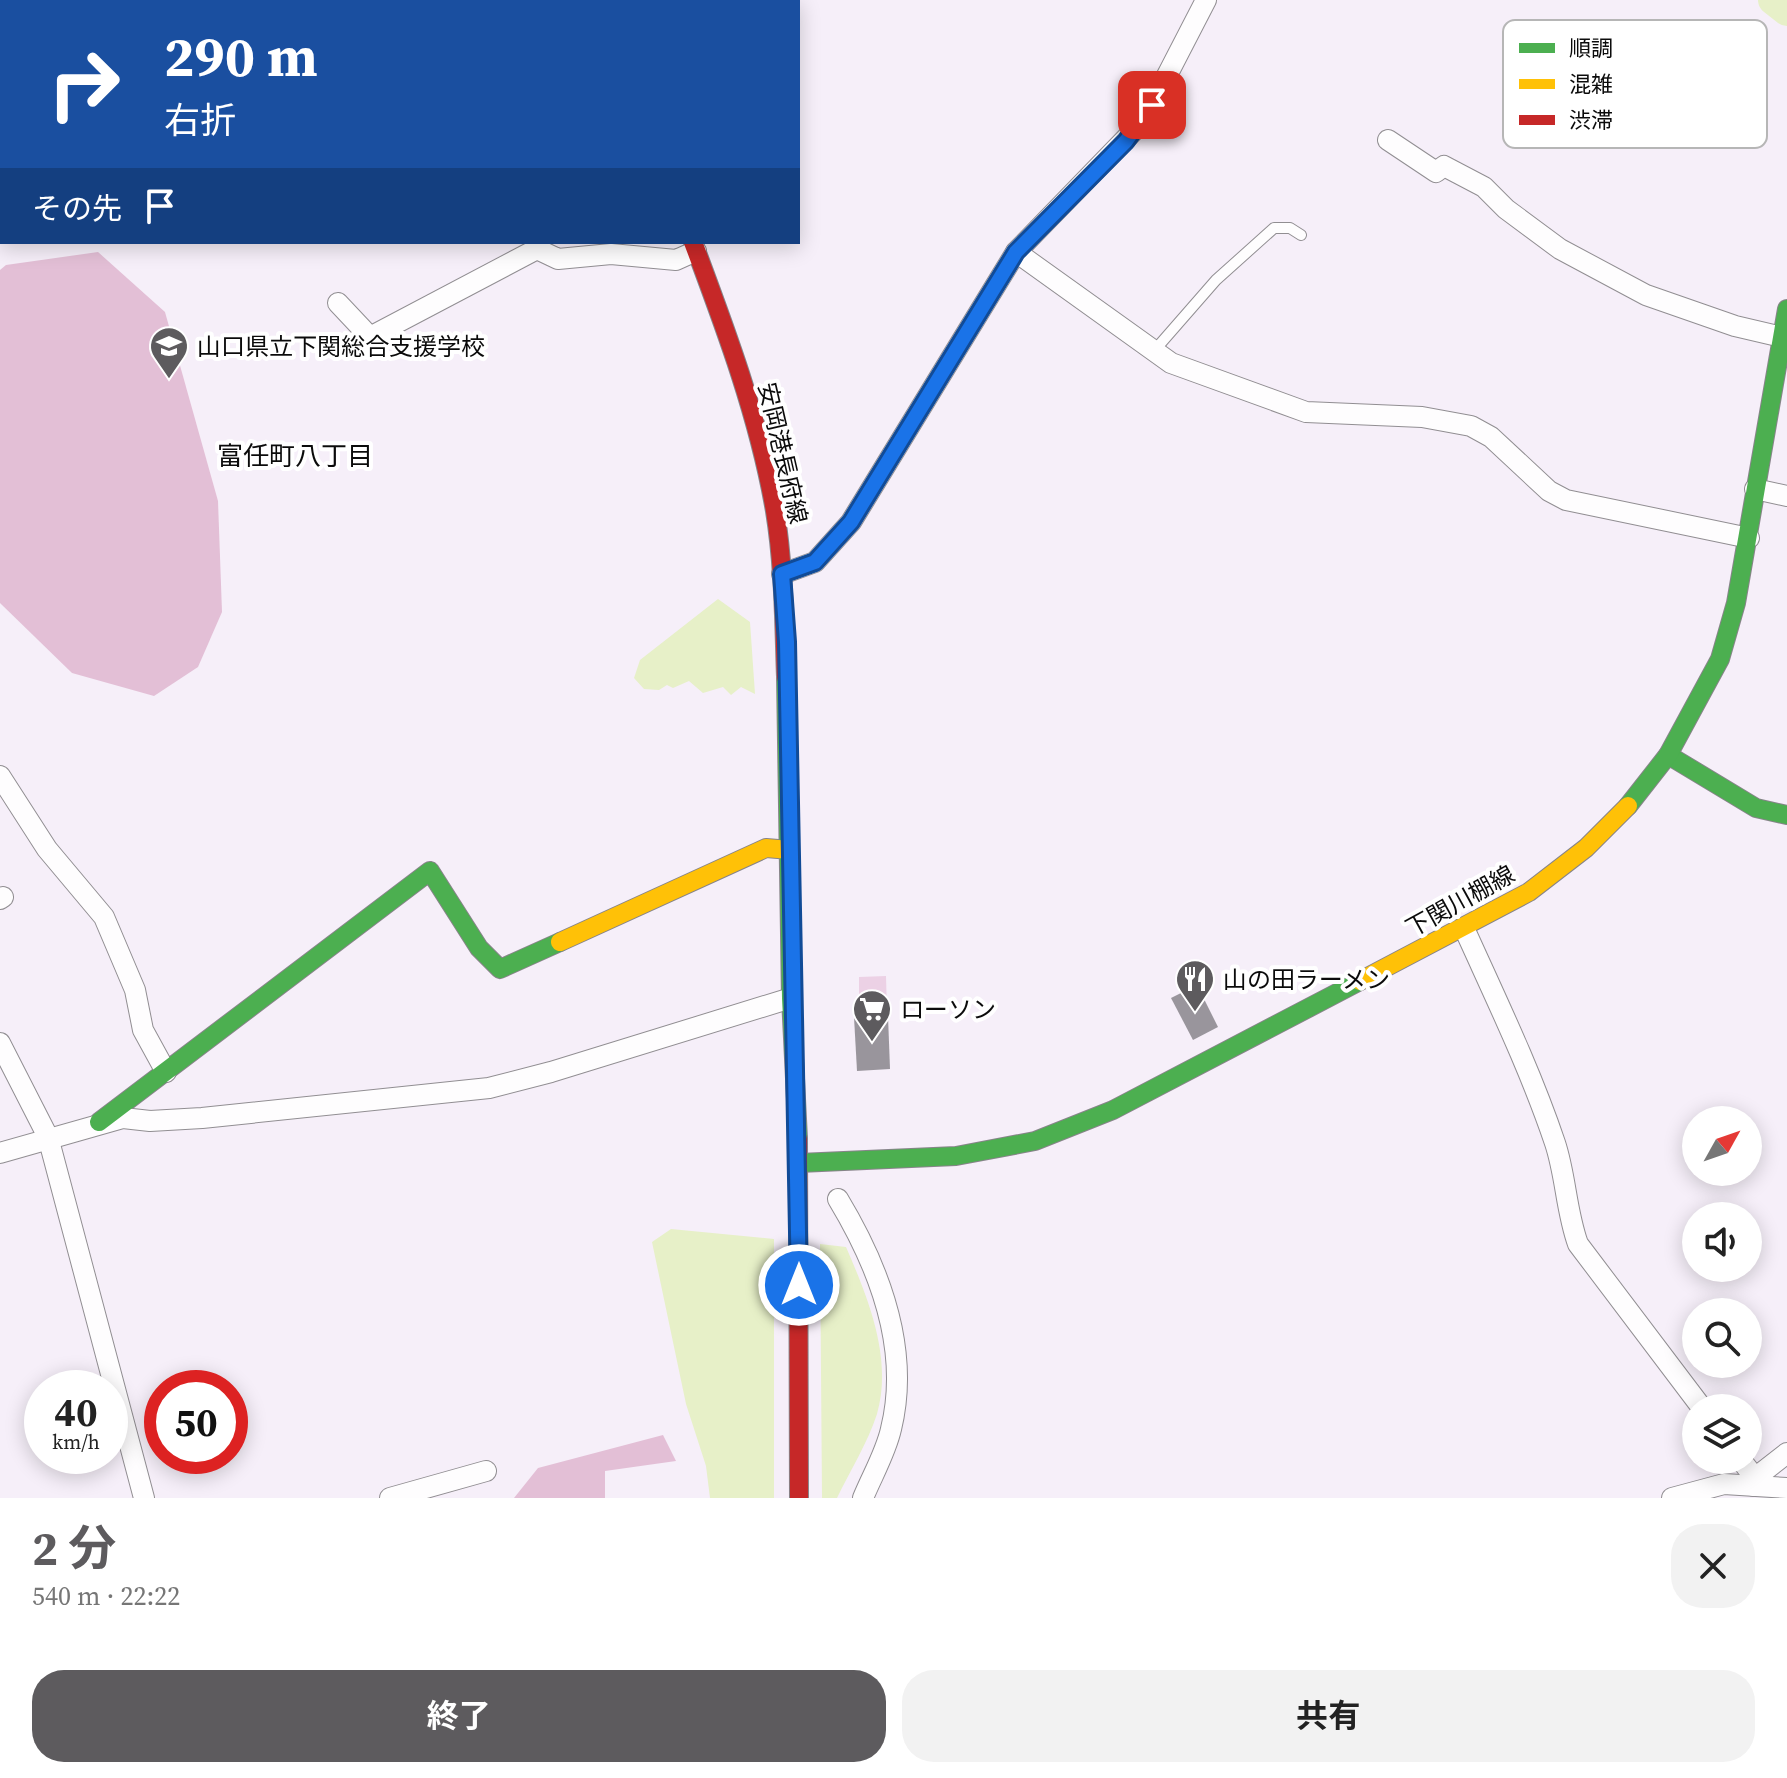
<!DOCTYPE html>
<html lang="ja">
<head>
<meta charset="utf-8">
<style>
	:root { --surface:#fff; --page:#f2f2f2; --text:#222; --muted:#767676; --accent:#5d5b5e }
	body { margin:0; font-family:"Source Serif 4","Noto Sans JP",serif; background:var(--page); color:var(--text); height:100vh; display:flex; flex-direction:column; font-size:30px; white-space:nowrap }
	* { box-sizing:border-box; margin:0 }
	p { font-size:26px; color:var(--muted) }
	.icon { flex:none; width:44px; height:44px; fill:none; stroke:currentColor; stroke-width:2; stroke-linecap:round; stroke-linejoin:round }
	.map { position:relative; height:1498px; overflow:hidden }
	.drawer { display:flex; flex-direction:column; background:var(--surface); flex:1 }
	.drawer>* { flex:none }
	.banner { position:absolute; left:0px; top:0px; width:800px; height:244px; box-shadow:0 4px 20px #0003; background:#1a4fa0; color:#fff; overflow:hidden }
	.needle { width:52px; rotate:50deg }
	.fabs { position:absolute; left:1682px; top:1106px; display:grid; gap:16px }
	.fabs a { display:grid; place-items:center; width:80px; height:80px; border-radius:50%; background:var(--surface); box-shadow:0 4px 20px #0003; font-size:40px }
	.speed { position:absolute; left:24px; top:1370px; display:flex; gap:16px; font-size:40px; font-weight:700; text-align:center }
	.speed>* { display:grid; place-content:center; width:104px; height:104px; border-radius:50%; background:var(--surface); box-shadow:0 4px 20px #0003; line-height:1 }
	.speed small { font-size:20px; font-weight:400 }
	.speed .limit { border:12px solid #d22; background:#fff; color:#111 }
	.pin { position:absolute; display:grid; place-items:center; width:68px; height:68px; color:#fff; margin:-34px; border-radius:16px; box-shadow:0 4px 12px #0006 }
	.me { position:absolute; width:88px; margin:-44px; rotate:0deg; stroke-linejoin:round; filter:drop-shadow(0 0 6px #0008) }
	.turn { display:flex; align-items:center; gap:28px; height:168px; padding:0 32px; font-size:36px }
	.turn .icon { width:104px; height:104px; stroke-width:2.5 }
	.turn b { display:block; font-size:56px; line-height:68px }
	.then { display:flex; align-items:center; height:76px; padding:0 32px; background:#0003; gap:16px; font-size:30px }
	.round { display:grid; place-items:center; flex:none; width:84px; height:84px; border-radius:32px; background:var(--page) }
	.headline { display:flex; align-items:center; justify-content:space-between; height:136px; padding:0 32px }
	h1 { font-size:48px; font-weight:700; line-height:60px; color:var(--accent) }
	.cta { display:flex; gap:16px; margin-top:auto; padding:16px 32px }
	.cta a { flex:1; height:92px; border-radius:32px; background:var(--accent); color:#fff; font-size:32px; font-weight:700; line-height:92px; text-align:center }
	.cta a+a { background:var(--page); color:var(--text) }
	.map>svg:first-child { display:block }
</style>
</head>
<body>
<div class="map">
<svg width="1787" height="1498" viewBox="0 0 1787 1498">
	<rect width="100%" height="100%" fill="#f6eff9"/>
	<!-- green -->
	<polygon fill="#ecd1e5" points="886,976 887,1011 859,1011 859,977"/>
	<!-- forest -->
	<g fill="#e3bfd6">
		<polygon points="98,252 165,312 218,501 222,612 198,667 154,696 72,673 0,603 0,270 6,265"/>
		<polygon points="663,1435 676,1461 605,1471 605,1498 514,1498 538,1468"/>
	</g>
	<!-- water -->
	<g fill="#e7f0c8">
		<polygon points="718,599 750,622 755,694 741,687 731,695 723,687 703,693 689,681 673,688 667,685 659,690 644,689 634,678 640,660"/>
		<polygon points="671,1229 774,1239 774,1498 710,1498 706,1466 686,1404 652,1242"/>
		<path d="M820,1244L846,1247C868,1298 893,1358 877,1414C868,1442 850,1471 837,1498H822Z"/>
	</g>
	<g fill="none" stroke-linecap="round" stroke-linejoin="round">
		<!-- river -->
		<polyline stroke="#e7f0c8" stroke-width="30" points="1773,0 1787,11"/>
	</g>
	<!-- building -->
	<g fill="#99959c">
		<polygon points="1197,985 1218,1027 1193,1040 1171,998"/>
		<polygon points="888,1016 890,1069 857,1071 854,1017"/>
	</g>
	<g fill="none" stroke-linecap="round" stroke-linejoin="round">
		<defs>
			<polyline id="lane" points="1154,351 1216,280 1274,228 1290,228 1301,235"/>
			<g id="street">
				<polyline points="153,0 153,2"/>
				<polyline points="352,0 352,2"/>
				<polyline points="1388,140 1436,172 1444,166 1484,187 1506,209 1560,249 1646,295 1735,326 1782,337"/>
				<polyline points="0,190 2,189"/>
				<polyline points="1016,252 1171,363 1306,412 1422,417 1471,426 1491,437 1549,491 1566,500 1749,538"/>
				<polyline points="338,303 370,337 537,249 558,259 611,254 676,260 696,251"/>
				<polyline points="1755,489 1787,496"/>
				<polyline points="782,574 815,562 851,522 1016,252 1144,120 1206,0"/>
				<polyline points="0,776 47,849 104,917 135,990 143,1030 166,1072"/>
				<polyline points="0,899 3,897"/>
				<path d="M1464,928C1496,999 1530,1069 1555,1143C1566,1176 1566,1211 1578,1244L1702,1408"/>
				<polyline points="0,1043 48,1137 144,1498"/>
				<polyline points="0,1153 123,1118 150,1121 202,1118 489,1088 551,1072 791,998"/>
				<path d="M838,1199C879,1267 911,1348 891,1429C886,1452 872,1476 863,1498"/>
				<polyline points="1741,1460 1755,1478 1754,1486"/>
				<polyline points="1755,1478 1787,1453"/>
				<polyline points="390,1498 486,1471"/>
				<polyline points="1672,1498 1724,1484 1787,1488"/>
			</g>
			<g id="fast">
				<polyline points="786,677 791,998 798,1139"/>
				<polyline points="1668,755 1756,808 1787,815"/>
				<polyline points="1628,806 1668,755 1720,659 1736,603 1787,309"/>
				<polyline points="99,1122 430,871 479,948 500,969 560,942"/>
				<polyline points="799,1163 956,1156 1035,1141 1113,1110 1360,981"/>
			</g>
			<g id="slow">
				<polyline points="560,942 766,848 790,850"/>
				<polyline points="1360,981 1529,892 1586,848 1628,806"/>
			</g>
			<g id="jam">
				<polyline points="603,0 604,2"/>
				<path d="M693,242C726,330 759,418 775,511C784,566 784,622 786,677"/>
				<polyline points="798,1139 799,1498"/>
			</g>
		</defs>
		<!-- lane casing -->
		<use href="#lane" stroke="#918e92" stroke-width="12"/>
		<!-- street casing -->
		<use href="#street" stroke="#918e92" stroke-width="22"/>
		<!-- fast casing -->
		<use href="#fast" stroke="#878489" stroke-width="20"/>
		<!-- slow casing -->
		<use href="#slow" stroke="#878489" stroke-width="20"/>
		<!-- jam casing -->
		<use href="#jam" stroke="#878489" stroke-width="20"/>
		<!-- lane -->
		<use href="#lane" stroke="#fefdfe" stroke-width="10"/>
		<!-- street -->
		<use href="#street" stroke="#fefdfe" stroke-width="20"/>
		<!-- fast -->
		<use href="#fast" stroke="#4caf50" stroke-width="18"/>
		<!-- slow -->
		<use href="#slow" stroke="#ffc107" stroke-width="18"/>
		<!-- jam -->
		<use href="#jam" stroke="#c62828" stroke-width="18"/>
	</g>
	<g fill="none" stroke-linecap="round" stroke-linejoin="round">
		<defs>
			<polyline id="route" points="799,1285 787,642 782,574 815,562 851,522 1016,252 1126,141 1152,105"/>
		</defs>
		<!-- route casing -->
		<use href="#route" stroke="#114b97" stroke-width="20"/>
		<!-- route -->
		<use href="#route" stroke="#1a73e8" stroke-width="14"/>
	</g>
	<!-- icons -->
	<defs>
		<symbol id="school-pin" viewBox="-11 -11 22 30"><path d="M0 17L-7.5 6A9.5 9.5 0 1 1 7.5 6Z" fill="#5d5b5e" stroke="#fff"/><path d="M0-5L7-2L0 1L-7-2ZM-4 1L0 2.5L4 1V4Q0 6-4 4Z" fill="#fff"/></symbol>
		<symbol id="restaurant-pin" viewBox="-11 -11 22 30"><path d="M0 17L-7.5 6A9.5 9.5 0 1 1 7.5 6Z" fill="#5d5b5e" stroke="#fff"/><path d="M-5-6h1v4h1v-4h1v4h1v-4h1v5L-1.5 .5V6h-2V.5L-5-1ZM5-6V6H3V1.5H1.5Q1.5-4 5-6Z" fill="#fff"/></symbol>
		<symbol id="supermarket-pin" viewBox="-11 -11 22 30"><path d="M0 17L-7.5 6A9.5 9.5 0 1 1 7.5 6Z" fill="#5d5b5e" stroke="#fff"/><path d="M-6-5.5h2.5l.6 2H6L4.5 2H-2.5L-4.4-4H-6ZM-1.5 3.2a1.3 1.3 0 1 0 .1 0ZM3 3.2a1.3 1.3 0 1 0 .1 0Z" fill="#fff"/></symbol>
	</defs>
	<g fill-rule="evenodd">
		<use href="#school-pin" x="147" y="324" width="44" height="60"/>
		<use href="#restaurant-pin" x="1173" y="957" width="44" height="60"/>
		<use href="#supermarket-pin" x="850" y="987" width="44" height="60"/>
	</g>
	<g text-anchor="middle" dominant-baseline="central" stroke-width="8" stroke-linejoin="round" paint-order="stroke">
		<!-- poi labels -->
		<g font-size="24" fill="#0b0b0b" stroke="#fff" text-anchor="start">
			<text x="197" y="346">山口県立下関総合支援学校</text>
			<text x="1223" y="979">山の田ラーメン</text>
			<text x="900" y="1009">ローソン</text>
		</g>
		<!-- street labels -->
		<g font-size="24" fill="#0b0b0b" stroke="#fff">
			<text transform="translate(783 453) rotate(77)">安岡港長府線</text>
			<text transform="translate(1460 901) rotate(-29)">下関川棚線</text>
		</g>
		<!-- neighbourhood labels -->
		<g font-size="26" fill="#0b0b0b" stroke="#fff">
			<text x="295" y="456">富任町八丁目</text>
		</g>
	</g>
	<!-- legend -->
	<rect x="1503" y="20" width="264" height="128" rx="12" fill="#fff" stroke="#b6b6b6" stroke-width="2"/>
	<rect x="1519" y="43" width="36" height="10" fill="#4caf50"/>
	<rect x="1519" y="79" width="36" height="10" fill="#ffc107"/>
	<rect x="1519" y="115" width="36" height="10" fill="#c62828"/>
	<g font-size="22" fill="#0b0b0b">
		<text x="1569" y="56">順調</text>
		<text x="1569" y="92">混雑</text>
		<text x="1569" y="128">渋滞</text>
	</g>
</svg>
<div class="fabs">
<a><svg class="needle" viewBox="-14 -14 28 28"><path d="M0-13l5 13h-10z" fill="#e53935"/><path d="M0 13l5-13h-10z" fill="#767676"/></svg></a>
<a><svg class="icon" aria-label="sound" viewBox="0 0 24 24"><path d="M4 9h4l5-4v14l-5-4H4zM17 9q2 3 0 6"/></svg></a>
<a><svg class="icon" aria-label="search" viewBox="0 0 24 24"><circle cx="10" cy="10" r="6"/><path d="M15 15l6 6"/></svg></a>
<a><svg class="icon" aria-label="layers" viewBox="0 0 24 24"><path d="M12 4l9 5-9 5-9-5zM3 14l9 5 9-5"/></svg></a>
</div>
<div class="speed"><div>40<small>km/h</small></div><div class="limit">50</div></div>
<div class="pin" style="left:1152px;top:105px;background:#d93025"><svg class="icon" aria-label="arrive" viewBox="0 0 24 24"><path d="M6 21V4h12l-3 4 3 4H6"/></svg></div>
<svg class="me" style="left:799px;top:1285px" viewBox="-20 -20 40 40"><circle r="17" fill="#1a73e8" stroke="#fff" stroke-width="3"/><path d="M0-11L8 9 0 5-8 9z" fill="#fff"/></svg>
<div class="banner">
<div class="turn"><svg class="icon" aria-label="right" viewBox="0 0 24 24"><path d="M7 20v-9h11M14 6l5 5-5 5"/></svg><div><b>290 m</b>右折</div></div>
<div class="then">その先<svg class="icon" aria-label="arrive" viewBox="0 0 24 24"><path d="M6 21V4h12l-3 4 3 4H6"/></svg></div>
</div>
</div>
<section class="drawer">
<div class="headline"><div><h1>2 分</h1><p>540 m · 22:22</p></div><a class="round"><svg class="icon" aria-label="close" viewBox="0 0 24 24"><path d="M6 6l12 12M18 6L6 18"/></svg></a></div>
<div class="cta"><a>終了</a><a>共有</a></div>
</section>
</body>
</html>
